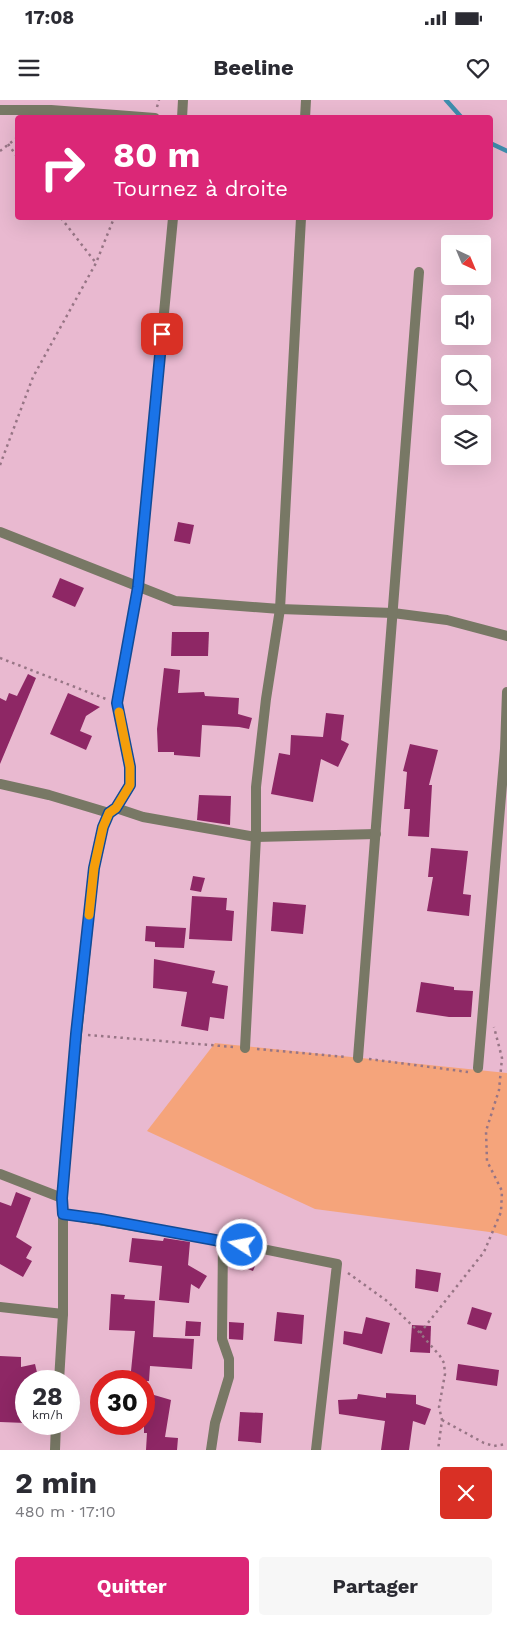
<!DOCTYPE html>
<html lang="fr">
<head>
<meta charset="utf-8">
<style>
	:root { --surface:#fff; --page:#f7f7f7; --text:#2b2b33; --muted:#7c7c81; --accent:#db2777 }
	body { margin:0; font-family:"Work Sans",sans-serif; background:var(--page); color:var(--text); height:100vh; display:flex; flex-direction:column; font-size:19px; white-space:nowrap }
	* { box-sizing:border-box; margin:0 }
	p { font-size:16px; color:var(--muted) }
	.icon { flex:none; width:28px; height:28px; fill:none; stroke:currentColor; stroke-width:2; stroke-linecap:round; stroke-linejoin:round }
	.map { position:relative; height:1350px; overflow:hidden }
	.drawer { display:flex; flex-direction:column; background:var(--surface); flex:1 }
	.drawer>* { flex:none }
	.hud { position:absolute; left:15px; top:15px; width:478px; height:105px; border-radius:5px; box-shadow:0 5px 20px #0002; background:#db2777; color:#fff; overflow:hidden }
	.needle { width:32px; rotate:136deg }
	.controls { position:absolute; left:441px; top:135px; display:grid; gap:10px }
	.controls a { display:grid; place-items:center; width:50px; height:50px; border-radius:5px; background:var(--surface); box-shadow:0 5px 20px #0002; font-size:25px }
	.speed { position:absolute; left:15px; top:1270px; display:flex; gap:10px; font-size:25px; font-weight:700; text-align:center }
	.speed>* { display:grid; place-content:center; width:65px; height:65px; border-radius:50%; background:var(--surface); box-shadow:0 5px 20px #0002; line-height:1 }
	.speed small { font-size:12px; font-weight:400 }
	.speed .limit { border:8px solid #d22; background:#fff; color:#111 }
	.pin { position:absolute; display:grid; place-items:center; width:42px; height:42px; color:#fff; margin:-21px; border-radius:10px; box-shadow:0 2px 8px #0006 }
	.me { position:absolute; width:55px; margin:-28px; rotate:281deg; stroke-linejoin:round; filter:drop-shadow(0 0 4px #0008) }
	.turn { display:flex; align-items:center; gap:18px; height:105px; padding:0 15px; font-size:22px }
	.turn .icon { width:65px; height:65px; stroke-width:2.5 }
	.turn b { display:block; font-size:35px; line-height:42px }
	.round { display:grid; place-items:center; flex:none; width:52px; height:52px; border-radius:5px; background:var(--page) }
	.summary { display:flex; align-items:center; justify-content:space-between; height:85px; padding:0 15px }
	h1 { font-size:30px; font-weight:700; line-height:38px }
	.primary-button { display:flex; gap:10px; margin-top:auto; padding:10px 15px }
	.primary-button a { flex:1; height:58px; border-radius:5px; background:var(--accent); color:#fff; font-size:20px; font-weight:700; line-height:58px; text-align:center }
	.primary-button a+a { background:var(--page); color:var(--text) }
	.status { display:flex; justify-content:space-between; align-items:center; height:35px; padding:0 25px; background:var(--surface); direction:ltr }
	.status svg { height:14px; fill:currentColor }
	header { display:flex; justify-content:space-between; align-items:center; height:65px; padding:0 15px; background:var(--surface); font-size:22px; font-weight:700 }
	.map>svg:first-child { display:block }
</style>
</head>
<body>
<div class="status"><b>17:08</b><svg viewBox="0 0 49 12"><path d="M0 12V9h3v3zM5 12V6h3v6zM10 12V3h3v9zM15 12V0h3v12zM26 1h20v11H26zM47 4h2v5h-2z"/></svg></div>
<header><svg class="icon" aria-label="menu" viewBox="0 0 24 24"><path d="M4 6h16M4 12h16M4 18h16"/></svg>Beeline<svg class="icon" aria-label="heart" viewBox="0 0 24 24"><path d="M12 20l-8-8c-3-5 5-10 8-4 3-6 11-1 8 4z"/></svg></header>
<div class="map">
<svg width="507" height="1350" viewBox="0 0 507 1350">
	<rect width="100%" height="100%" fill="#e9b9d0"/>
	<!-- green -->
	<polygon fill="#f5a47b" points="215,943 507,973 507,1136 497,1133 315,1109 147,1031"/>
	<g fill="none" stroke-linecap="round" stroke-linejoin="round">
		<!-- stream -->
		<g stroke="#3e8dad" stroke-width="4.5">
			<polyline points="446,0 462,18"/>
			<polyline points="490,43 507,51"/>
		</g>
	</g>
	<!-- building -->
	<g fill="#8e2765">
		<polygon points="178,422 194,425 190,444 174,441"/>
		<polygon points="60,478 84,488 75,507 52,497"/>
		<polygon points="172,532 209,532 208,556 171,556"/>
		<polygon points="164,568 180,570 178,593 204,592 205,596 239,598 238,614 252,618 249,629 239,627 202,625 200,657 174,655 174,652 158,652 157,629"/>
		<polygon points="28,574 36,578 0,664 0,598 6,601 9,593 17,596"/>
		<polygon points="68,593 100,607 86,616 80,631 92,636 86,650 50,634"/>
		<polygon points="326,613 344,615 341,640 349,644 338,667 321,659 313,702 271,694 279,653 290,655 291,635 323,637"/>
		<polygon points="410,644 438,650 429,685 432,685 429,737 408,736 410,709 404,709 407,672 403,671"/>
		<polygon points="199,695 231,696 230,725 197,720"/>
		<polygon points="431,748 468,751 463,794 471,795 469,816 427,811 433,777 428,777"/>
		<polygon points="193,776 205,778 201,792 190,790"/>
		<polygon points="192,796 227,798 226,810 234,811 232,841 189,839"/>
		<polygon points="273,802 306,805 303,834 271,831"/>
		<polygon points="146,826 186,828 184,848 155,847 155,842 145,841"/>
		<polygon points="154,859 215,871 212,883 228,886 224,919 210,917 208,931 181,926 187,892 153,888"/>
		<polygon points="421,882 454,887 454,890 473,891 471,917 449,917 416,912"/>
		<polygon points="16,1092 31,1098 16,1137 32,1147 26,1158 32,1161 23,1177 0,1164 0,1102 11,1106"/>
		<polygon points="132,1138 163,1141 164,1138 190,1142 188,1165 207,1176 199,1189 191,1184 189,1203 159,1200 162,1166 129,1162"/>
		<polygon points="245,1152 259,1156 253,1171 240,1166"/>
		<polygon points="416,1169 441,1173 438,1192 415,1188"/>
		<polygon points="111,1194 125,1195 124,1199 155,1201 153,1237 194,1239 192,1269 150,1266 149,1281 130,1281 135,1231 109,1230"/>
		<polygon points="472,1207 492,1213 486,1230 467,1224"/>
		<polygon points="277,1212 304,1215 302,1244 274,1241"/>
		<polygon points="366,1217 390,1223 382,1254 343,1244 344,1231 362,1234"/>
		<polygon points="186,1221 201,1222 200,1236 185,1236"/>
		<polygon points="229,1222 244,1223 243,1240 229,1239"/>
		<polygon points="412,1225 431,1226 430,1253 410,1252"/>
		<polygon points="0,1256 21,1257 21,1267 35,1264 39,1281 26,1281 26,1323 0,1322"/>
		<polygon points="458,1264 499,1270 497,1286 456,1280"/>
		<polygon points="144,1292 171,1300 165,1337 178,1338 177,1350 146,1350 147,1333 144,1333"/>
		<polygon points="386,1293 416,1295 416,1304 431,1309 425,1325 413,1321 409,1350 381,1350 385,1321 339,1314 338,1300 357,1299 358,1294 386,1298"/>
		<polygon points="240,1312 263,1313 261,1343 238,1341"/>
	</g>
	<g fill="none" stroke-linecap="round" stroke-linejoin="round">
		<!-- path -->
		<g stroke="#977585" stroke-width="2.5" stroke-dasharray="2.5 4" stroke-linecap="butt">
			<polyline points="157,7 159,0"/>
			<polyline points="8,44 18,58"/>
			<polyline points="0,51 18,37"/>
			<polyline points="61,118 96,163"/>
			<polyline points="0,365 33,277 96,163 114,118"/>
			<polyline points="0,558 106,599"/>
			<polyline points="88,935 234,947"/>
			<polyline points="257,949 346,957"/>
			<polyline points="369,959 468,972"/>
			<polyline points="348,1173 387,1201 420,1233 440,1256 444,1263 445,1274 439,1307 442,1320 438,1350"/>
			<polyline points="420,1233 484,1152 501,1112 502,1091 487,1061 486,1031 499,990 502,958 494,927"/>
			<polyline points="442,1320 484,1343 494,1346 507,1344"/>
		</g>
		<!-- street -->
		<g stroke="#787865" stroke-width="10">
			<polyline points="0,10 51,10 155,18"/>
			<polyline points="182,18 183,0"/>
			<polyline points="305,18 306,0"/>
			<polyline points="0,432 175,501 280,509 393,513 447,520 507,536"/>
			<polyline points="0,684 49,695 109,713"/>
			<polyline points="116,708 143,717 256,737 376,734"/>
			<polyline points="245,948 256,737 256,687 266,599 280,509 301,118"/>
			<polyline points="358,958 419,172"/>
			<polyline points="478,968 505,649 507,592"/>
			<polyline points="0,1074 62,1098"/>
			<polyline points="63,1114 223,1141 337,1164 316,1350"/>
			<polyline points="0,1207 63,1214"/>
			<polyline points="59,1281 63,1214 63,1114 62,1098 77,934 94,769 103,727 109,713 116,708 130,685 130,667 117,603 138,487 173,118"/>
			<polyline points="55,1350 56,1324"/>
			<polyline points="211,1350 215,1323 229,1277 229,1259 222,1239 223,1141"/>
		</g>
	</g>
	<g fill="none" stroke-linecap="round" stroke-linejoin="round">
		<defs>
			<polyline id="route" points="162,234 138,487 117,603 130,667 130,685 116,708 109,713 103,727 94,768 76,934 62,1098 63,1114 100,1119 242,1145"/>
		</defs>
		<!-- route casing -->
		<use href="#route" stroke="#114b97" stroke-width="12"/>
		<!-- route -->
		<use href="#route" stroke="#1a73e8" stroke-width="9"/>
		<!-- slow -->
		<polyline stroke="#f59e0b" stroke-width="9" points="89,815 94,768 103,727 109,713 116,708 130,685 130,667 119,612"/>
	</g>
</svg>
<div class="controls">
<a><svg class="needle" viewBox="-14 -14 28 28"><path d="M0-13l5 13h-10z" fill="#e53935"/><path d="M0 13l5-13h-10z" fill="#7c7c81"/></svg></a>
<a><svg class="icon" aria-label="sound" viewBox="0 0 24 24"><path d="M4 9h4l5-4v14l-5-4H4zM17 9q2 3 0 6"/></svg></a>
<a><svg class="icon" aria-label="search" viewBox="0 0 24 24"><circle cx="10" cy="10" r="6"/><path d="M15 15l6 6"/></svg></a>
<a><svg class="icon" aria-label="layers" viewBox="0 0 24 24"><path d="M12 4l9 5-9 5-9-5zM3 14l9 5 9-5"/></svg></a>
</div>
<div class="speed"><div>28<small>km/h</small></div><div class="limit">30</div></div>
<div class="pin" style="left:162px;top:234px;background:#d93025"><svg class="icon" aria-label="arrive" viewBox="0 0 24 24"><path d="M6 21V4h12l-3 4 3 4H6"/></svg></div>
<svg class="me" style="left:242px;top:1145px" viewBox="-20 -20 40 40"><circle r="17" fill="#1a73e8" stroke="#fff" stroke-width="3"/><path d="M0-11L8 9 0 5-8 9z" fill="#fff"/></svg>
<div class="hud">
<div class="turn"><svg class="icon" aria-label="right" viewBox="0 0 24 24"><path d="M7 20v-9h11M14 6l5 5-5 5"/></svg><div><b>80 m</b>Tournez à droite</div></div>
</div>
</div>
<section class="drawer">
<div class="summary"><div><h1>2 min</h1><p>480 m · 17:10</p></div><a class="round" style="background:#d93025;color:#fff"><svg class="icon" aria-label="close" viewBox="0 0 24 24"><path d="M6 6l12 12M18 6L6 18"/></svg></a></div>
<div class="primary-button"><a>Quitter</a><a>Partager</a></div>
</section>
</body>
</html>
